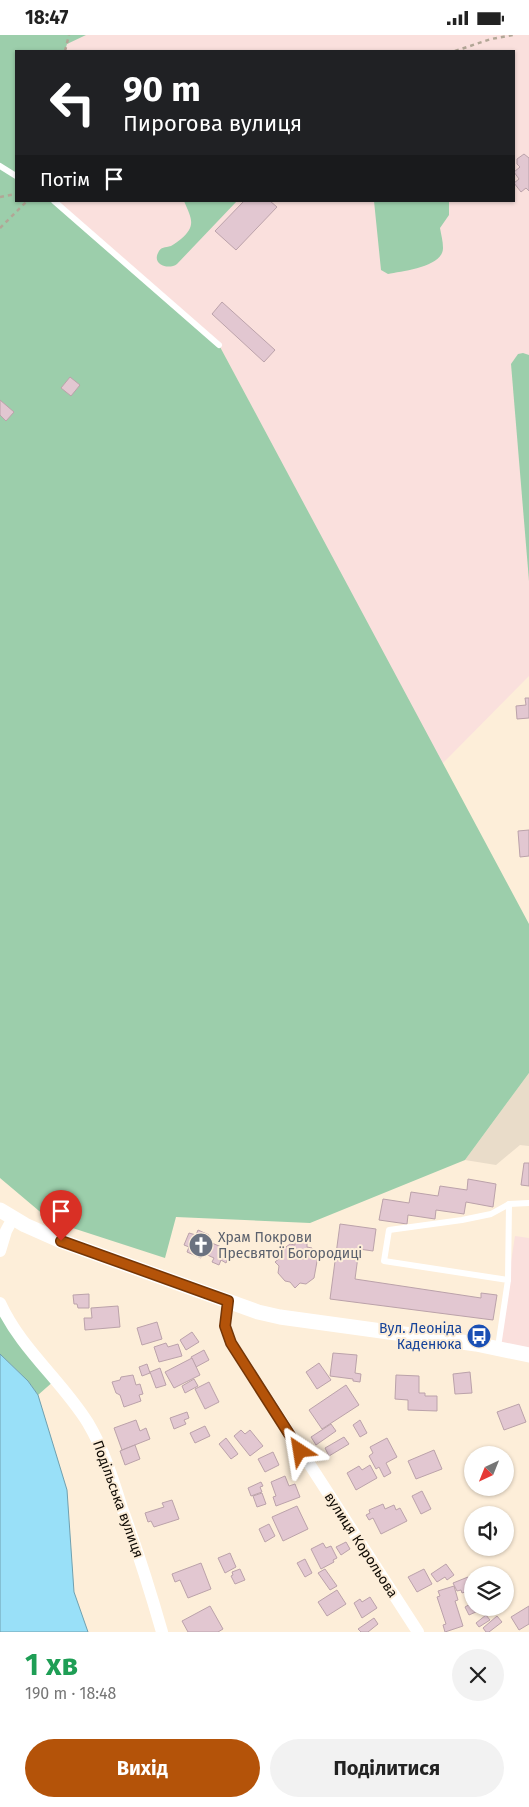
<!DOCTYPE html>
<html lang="uk">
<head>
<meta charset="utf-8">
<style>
	:root { --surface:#fff; --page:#f2f2f2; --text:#222; --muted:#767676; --accent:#b45309 }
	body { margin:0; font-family:"Fira Sans",sans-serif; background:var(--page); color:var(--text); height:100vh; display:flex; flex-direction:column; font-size:19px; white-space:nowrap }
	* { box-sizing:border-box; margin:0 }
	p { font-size:16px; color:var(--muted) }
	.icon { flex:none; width:28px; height:28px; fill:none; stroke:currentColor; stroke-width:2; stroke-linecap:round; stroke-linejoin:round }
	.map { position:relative; height:1597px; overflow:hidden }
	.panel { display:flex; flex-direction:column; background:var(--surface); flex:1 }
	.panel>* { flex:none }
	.guide { position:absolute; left:15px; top:15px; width:500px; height:152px; border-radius:0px; box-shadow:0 1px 4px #0004; background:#202124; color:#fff; overflow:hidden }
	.needle { width:32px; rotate:223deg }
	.fabs { position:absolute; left:464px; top:1411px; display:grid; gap:10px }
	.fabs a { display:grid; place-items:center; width:50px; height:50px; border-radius:50%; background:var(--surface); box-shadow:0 1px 4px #0004; font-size:25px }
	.pin { position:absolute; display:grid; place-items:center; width:42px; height:42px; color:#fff; margin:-51px -21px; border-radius:50% 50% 50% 0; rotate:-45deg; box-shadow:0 0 5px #0007 }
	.pin .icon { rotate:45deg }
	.me { position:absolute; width:55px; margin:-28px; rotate:327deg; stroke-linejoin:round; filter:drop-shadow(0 0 4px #0008) }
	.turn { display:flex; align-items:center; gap:18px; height:105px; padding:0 25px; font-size:22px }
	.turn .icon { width:65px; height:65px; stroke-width:2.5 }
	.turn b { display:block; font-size:35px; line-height:42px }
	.then { display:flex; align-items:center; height:48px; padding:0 25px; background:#0003; gap:10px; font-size:19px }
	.round { display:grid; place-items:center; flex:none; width:52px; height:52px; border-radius:26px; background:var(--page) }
	.headline { display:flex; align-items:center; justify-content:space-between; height:85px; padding:0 25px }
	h1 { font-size:30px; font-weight:700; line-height:38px; color:#1e9e55 }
	.primary-button { display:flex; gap:10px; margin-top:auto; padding:10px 25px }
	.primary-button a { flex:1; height:58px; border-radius:30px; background:var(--accent); color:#fff; font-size:20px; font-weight:700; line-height:58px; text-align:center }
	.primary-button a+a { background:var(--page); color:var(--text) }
	.status { display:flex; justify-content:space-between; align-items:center; height:35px; padding:0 25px; background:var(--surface); direction:ltr }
	.status svg { height:14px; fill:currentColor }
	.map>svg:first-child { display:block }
</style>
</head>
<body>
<div class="status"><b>18:47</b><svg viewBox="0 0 49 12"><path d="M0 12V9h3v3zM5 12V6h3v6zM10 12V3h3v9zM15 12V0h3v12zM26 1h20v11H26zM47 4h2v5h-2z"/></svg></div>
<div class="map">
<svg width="529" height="1597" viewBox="0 0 529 1597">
	<rect width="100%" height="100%" fill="#fdeed9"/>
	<!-- industrial -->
	<polygon fill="#e9dcc9" points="529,1038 529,1111 520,1110 496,1130 465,1125"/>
	<!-- education -->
	<g fill="#fae0dd">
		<polygon points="69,0 529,0 529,641 442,729 219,310 54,166 514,166 514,16 65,16"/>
		<polygon points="515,1201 529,1203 529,1320 498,1313"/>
	</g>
	<!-- green -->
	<g fill="#9cceab">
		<polygon points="0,0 86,0 67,9 65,16 16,16 16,166 54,166 219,310 529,889 529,1038 465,1125 310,1188 176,1182 165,1223 51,1186 0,1143"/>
		<path d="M184,166H237L177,229C169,235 152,230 158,218C161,211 165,213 171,211C175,209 178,206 181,204C197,190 191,183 184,166Z"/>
		<path d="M374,166H449V180L440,193C441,199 443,206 443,213C443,232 403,236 388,239L381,235Z"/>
		<polygon points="523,318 529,320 529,546 511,329 518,319"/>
		<polygon points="0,1268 55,1345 38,1360 28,1346 0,1319"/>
	</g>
	<!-- water -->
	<polygon fill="#99e0f8" stroke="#70a0af" points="0,1319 28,1346 38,1360 67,1455 74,1557 88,1597 0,1597"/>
	<!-- building -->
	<g fill="#e2c7d1" stroke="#bba2aa">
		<polygon points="524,119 529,123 529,156 526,153 521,157 514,148 519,144 514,137 520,132 517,129 517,124"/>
		<polygon points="244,166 270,166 277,172 236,215 215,196"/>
		<polygon points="222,267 275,315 264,327 212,279"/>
		<polygon points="70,342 80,350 71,361 61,353"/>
		<polygon points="0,365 14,377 6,386 0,380"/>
		<polygon points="525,663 529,663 529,683 517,684 516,671 526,670"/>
		<polygon points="529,795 529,821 520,822 518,796"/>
		<polygon points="524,1128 529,1128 529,1151 521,1150"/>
		<polygon points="468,1144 496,1149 493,1172 466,1167 464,1179 436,1175 435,1184 408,1180 407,1189 379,1185 383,1164 409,1168 411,1157 438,1161 440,1151 467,1155"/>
		<polygon points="340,1189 376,1194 373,1216 359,1214 355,1244 481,1263 481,1258 497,1260 493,1285 330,1264"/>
		<polygon points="198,1195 209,1200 207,1206 231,1216 226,1228 221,1225 219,1230 212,1227 214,1223 203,1218 201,1223 187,1217 189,1212 184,1210 189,1198 196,1200"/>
		<polygon points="295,1206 307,1208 307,1212 312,1213 318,1221 314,1243 306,1249 300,1248 295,1253 290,1247 285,1246 278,1238 279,1231 275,1227 280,1223 282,1215 290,1209 295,1210"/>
		<polygon points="89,1259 89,1273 78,1273 77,1269 74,1269 73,1260"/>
		<polygon points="118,1271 120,1292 85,1295 84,1283 92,1283 91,1273"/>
		<polygon points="157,1287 162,1304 142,1310 137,1293"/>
		<polygon points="192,1297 199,1307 186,1315 180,1305"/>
		<polygon points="166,1308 168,1312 178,1309 182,1321 159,1327 154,1312"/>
		<polygon points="204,1315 209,1325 196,1332 191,1322"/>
		<polygon points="333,1318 357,1320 355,1338 361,1339 360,1347 353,1346 353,1344 330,1341"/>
		<polygon points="192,1323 200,1340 174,1353 165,1337"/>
		<polygon points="319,1328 331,1345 317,1354 306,1337"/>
		<polygon points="147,1329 150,1338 142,1341 139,1332"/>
		<polygon points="160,1333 166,1350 156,1353 150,1337"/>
		<polygon points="470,1337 472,1358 455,1359 453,1339"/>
		<polygon points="133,1340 136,1350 140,1349 143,1359 139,1360 141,1366 124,1372 120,1360 116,1358 112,1347 120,1345 121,1342"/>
		<polygon points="396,1340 419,1341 419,1358 425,1358 425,1361 437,1361 437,1376 408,1375 408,1365 395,1364"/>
		<polygon points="194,1344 198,1351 185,1358 182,1351"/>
		<polygon points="209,1347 219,1367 205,1374 195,1354"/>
		<polygon points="346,1350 359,1370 322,1394 309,1375"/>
		<polygon points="519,1369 526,1387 504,1395 497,1377"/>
		<polygon points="187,1377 189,1383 184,1385 186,1389 174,1394 170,1383"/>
		<polygon points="136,1385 140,1396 146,1393 150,1404 122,1415 114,1393"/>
		<polygon points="360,1385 367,1398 360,1402 353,1390"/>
		<polygon points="331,1389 336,1396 316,1410 311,1402"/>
		<polygon points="205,1391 210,1401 195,1408 190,1398"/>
		<polygon points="241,1395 245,1399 250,1395 263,1411 250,1421 234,1401"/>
		<polygon points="344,1402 349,1409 329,1421 325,1413"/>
		<polygon points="226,1403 238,1419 231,1424 219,1409"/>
		<polygon points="387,1403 397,1422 386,1428 391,1438 384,1442 379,1432 376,1434 369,1421 373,1418 370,1412"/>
		<polygon points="135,1410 140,1424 125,1430 120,1416"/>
		<polygon points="434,1415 442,1434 416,1444 408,1426"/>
		<polygon points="273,1417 279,1430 265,1437 258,1424"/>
		<polygon points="370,1430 377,1443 356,1455 347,1438 359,1431 362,1435"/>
		<polygon points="285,1441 289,1451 295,1449 300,1462 276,1471 273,1462 276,1461 271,1447"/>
		<polygon points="261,1447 263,1451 260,1452 262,1457 251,1461 248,1453"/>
		<polygon points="422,1456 431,1474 421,1479 412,1461"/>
		<polygon points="262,1458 266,1469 257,1472 253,1461"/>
		<polygon points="172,1465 179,1484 154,1492 151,1486 148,1487 145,1478 164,1472 162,1468"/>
		<polygon points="383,1469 385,1474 394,1470 396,1475 400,1473 407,1486 381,1499 373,1483 369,1485 366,1480 370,1478 369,1475"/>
		<polygon points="297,1471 308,1494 283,1506 272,1482"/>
		<polygon points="269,1489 275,1501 265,1507 259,1494"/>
		<polygon points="346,1507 350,1514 341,1520 336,1512"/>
		<polygon points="323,1508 326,1513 331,1511 337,1523 333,1525 334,1527 321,1534 311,1514"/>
		<polygon points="230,1518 236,1532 225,1538 218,1523"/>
		<polygon points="305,1524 312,1538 305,1542 297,1528"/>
		<polygon points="201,1528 211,1554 188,1563 180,1545 175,1547 172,1539"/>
		<polygon points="446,1529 454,1540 447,1545 445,1542 437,1547 431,1539"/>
		<polygon points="240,1534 245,1545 235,1549 231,1541 233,1540 232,1537"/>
		<polygon points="325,1534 337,1551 330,1555 318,1538"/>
		<polygon points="424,1534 432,1549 417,1557 408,1542"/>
		<polygon points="468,1542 471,1550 466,1552 468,1556 462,1558 461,1555 457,1556 453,1548"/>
		<polygon points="454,1551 458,1565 455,1566 463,1591 445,1597 443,1590 446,1589 437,1562 440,1561 438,1556"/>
		<polygon points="337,1555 346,1569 327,1581 318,1567"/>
		<polygon points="370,1562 377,1573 362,1583 354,1568 360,1564 362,1567"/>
		<polygon points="472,1568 472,1572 485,1573 469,1580 465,1572"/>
		<polygon points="210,1571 223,1594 218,1597 188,1597 182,1586"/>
		<polygon points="529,1571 529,1589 519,1595 511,1582"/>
		<polygon points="486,1580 490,1585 479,1592 476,1588"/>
		<polygon points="497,1581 502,1587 489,1597 486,1597 483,1593"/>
		<polygon points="374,1583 378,1589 368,1597 361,1597 358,1594"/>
	</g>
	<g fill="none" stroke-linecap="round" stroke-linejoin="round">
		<!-- path -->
		<g stroke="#b2a696" stroke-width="2.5" stroke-dasharray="4 4" stroke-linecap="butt">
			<polyline points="65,16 69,0"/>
			<polyline points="455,16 491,4 513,0"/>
			<polyline points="0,162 16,159"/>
			<polyline points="0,193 27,166"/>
		</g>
		<!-- service -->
		<g stroke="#fff" stroke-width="6">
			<polyline points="0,131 16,141"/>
			<polyline points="54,166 219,310"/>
			<polyline points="508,1245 509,1169"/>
			<polyline points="498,1312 508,1245 384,1226 389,1195 462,1185 491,1179 509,1169 529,1168"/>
		</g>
		<!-- minor -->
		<g stroke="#fff" stroke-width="12">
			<polyline points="0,1216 6,1196 13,1183"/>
			<polyline points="228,1266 225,1291 231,1308 418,1597"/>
			<path d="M0,1268C21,1314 62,1346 88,1388C104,1415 113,1444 122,1473C137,1514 150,1555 162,1597"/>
		</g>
		<!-- tertiary -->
		<polyline stroke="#fff" stroke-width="15" points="0,1175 25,1190 61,1206 258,1277 280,1282 476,1309 529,1320"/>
	</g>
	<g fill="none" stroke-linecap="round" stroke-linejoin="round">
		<defs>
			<polyline id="route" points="61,1206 228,1266 225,1291 231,1308 300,1416"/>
		</defs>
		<!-- route casing -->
		<use href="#route" stroke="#753606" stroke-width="12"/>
		<!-- route -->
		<use href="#route" stroke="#b45309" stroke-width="9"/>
	</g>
	<!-- icons -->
	<defs>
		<symbol id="church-disc" viewBox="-11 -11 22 22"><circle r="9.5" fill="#6b7280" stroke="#fdeed9"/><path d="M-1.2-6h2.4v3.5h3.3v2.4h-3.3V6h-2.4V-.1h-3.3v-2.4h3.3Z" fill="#fff"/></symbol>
		<symbol id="bus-disc" viewBox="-11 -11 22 22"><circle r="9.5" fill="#1a4fb4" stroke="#fdeed9"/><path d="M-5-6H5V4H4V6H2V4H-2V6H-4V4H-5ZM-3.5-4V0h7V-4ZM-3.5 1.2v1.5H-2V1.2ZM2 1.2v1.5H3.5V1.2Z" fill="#fff"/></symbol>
	</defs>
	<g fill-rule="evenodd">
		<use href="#church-disc" x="187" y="1196" width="28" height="28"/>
		<use href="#bus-disc" x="465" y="1287" width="28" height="28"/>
	</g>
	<g text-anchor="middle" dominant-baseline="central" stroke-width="4" stroke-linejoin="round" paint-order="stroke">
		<!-- worship labels -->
		<g font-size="14" fill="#5b616d" stroke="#fdeed9" text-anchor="start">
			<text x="218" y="1202">Храм Покрови<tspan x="218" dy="16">Пресвятої Богородиці</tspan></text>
		</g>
		<!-- transit labels -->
		<g font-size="14" fill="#164399" stroke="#fdeed9" text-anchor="end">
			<text x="462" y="1293">Вул. Леоніда<tspan x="462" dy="16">Каденюка</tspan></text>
		</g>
		<!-- street labels -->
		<g font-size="14" fill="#100b05" stroke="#fdeed9">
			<text transform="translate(118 1464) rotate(70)">Подільська вулиця</text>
			<text transform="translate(361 1510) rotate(57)">вулиця Корольова</text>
		</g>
	</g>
</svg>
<div class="fabs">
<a><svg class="needle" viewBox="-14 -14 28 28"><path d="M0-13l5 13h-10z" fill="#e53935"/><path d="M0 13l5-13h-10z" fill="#767676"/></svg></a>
<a><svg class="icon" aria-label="sound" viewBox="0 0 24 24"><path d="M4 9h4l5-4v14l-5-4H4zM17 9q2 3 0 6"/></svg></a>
<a><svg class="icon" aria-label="layers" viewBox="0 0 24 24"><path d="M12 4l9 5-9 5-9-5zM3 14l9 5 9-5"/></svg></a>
</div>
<div class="pin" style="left:61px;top:1206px;background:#d93025"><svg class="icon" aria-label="arrive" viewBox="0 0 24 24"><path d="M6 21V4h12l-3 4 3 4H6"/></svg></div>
<svg class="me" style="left:300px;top:1416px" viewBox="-20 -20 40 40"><path d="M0-17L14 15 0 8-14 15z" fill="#b45309" stroke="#fff" stroke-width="4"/></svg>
<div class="guide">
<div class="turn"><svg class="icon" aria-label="left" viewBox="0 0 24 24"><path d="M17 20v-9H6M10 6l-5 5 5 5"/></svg><div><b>90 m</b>Пирогова вулиця</div></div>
<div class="then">Потім<svg class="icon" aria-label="arrive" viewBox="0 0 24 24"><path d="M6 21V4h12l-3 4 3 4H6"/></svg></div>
</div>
</div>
<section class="panel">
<div class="headline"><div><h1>1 хв</h1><p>190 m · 18:48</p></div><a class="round"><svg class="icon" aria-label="close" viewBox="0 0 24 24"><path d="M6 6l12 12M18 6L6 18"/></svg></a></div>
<div class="primary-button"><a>Вихід</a><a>Поділитися</a></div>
</section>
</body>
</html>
